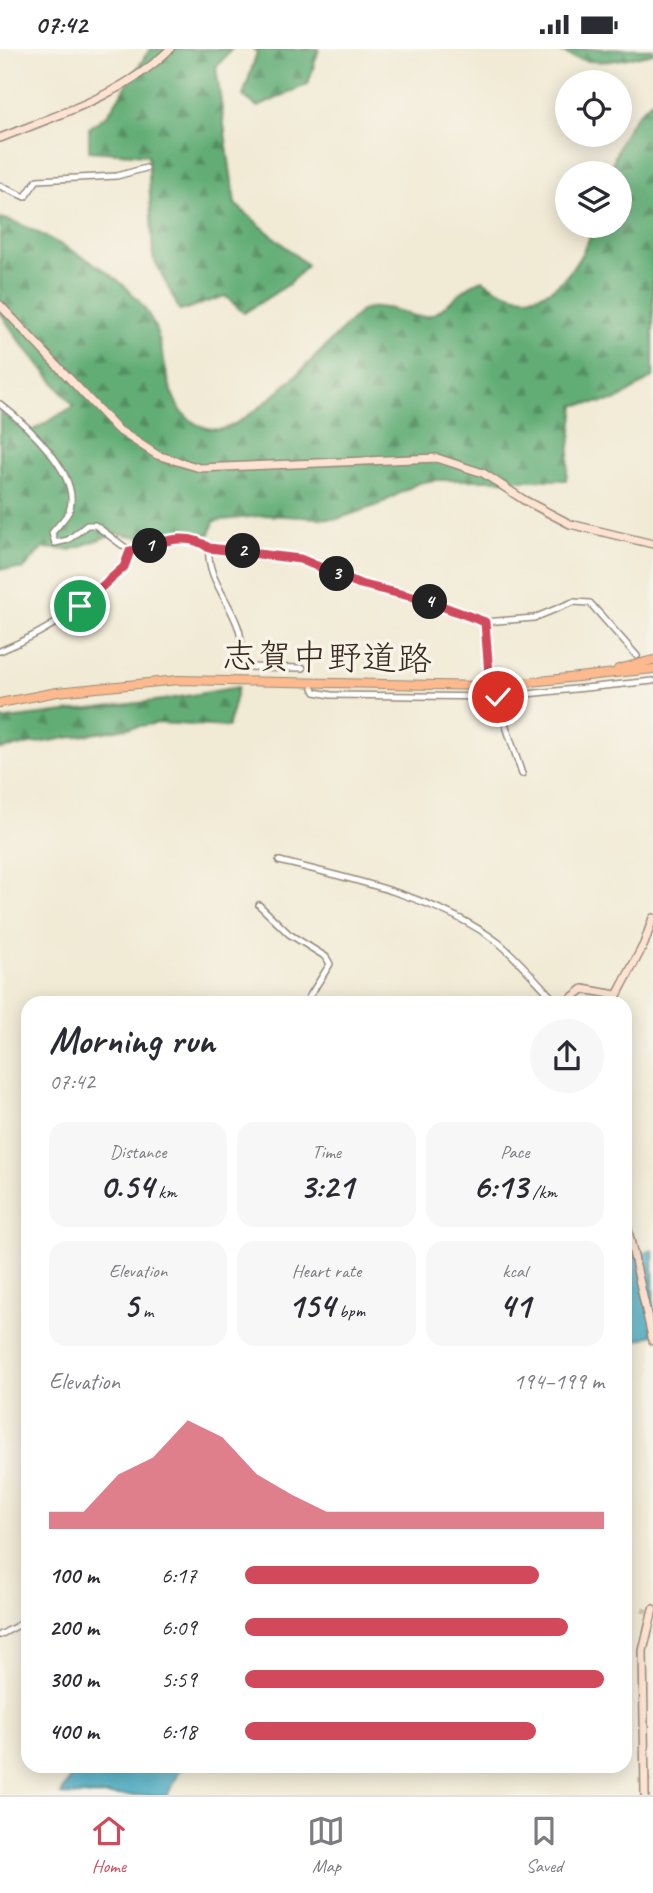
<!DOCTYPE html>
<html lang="en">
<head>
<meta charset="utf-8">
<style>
	body { margin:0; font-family:Caveat,"Klee One",sans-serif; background:#f7f7f7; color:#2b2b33; height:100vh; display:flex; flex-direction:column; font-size:26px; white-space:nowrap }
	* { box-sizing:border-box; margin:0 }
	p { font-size:23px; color:#7c7c81 }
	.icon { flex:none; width:38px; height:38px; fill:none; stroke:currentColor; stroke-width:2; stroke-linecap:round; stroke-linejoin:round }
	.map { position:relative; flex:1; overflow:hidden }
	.sheet { position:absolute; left:21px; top:947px; width:611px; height:777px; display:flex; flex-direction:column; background:#fff; border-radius:21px; box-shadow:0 4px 18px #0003 }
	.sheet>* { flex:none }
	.controls { position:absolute; left:555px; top:21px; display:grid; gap:14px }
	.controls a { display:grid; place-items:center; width:77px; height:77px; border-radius:50%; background:#fff; box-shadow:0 4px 18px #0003; font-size:35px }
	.pin { position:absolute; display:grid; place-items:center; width:60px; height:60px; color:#fff; margin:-30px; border:4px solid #fff; border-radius:50%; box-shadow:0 2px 7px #0007 }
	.km { position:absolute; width:35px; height:35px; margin:-18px; border-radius:50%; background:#222; color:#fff; font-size:19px; line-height:35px; text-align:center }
	.round { display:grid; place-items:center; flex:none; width:74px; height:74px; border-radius:37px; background:#f7f7f7 }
	.summary { display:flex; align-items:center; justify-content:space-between; height:119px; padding:0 28px }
	h1 { font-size:38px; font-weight:700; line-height:52px }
	.figures { display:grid; grid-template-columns:repeat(3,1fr); gap:10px; height:119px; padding:7px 28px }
	.figures div { display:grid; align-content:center; border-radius:18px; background:#f7f7f7; text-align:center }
	.figures b { font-size:35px; font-weight:700 }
	.figures small { font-size:19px; font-weight:400 }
	.figures p { font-size:19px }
	.chart { height:196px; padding:14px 28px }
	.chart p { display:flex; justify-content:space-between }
	.chart svg { width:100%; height:126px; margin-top:7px; fill:#d1495b; opacity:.7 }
	ul { padding:0 28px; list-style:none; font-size:23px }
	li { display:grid; grid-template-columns:112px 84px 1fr; align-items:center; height:52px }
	li i { height:18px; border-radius:9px; background:#d1495b }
	.status { display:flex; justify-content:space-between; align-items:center; height:49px; padding:0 35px; background:#fff; direction:ltr }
	.status svg { height:19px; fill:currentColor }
	.tabs { display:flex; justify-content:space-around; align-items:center; height:98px; border-top:2px solid #e1e1e2; background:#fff; font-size:19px; color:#7c7c81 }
	.tabs a { display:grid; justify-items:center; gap:4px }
	.tabs .on { color:#d1495b }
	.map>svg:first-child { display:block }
</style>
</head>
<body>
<div class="status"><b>07:42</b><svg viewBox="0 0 49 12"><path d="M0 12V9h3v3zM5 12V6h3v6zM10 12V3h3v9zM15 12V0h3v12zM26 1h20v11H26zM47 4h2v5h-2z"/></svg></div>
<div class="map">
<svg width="653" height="1746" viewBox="0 0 653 1746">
	<defs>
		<pattern id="forest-firs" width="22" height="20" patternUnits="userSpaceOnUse" patternTransform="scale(1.75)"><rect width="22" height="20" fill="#62ad76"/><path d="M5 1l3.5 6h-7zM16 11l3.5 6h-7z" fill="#528d60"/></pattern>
	</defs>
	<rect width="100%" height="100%" fill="#f7f3e8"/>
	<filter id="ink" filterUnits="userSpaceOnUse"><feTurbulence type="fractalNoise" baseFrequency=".0143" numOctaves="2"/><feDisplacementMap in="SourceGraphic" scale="14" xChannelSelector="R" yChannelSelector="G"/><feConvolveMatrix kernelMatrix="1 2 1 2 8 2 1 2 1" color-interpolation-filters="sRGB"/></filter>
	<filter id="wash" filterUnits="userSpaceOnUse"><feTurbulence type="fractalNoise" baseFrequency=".00686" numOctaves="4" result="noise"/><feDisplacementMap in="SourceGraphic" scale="28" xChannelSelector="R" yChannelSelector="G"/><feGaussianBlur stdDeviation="1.57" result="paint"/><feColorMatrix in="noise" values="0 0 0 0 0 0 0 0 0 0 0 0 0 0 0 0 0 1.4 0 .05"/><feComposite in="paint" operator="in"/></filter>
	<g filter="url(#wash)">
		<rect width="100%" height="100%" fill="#f1ead5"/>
		<g fill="url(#forest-firs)" stroke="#4e6c4a" stroke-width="2">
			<polygon points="150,0 232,0 216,18 235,155 307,216 289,235 244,264 225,247 180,262 153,208 148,106 89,102 89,79 108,65"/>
			<polygon points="254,0 319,0 308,35 258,58 243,47 257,3"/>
			<path d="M557,0H653V4C619,11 587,21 557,0Z"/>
			<path d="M653,51V328L615,352L575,356L566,431H436L418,434L378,456L337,470L267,466L214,472L210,485L145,489L116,484L70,501L42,499L24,520H0V362L27,385L74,357L20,293L0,263V169C19,173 32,181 48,189C87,209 129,230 151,270C169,301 161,362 201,377C209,380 218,382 226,379C266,363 329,293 362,261C394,252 407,271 428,267C444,264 461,237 483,231C541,273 573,230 595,177H620V124H610C618,94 628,70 653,51Z"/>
			<polygon points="238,638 228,678 158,674 0,700 0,671 163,651"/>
		</g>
		<g fill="#44aac4" stroke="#406a71" stroke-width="2">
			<polygon points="653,1201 653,1286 625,1295 625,1212"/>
			<polygon points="76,1717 183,1717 167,1746 61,1746"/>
		</g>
	</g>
	<g filter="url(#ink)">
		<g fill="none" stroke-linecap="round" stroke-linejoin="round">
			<g stroke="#cdc4b0" stroke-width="5" stroke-dasharray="5 2.5" stroke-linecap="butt">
				<polyline points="642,1561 653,1564"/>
				<polyline points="638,1732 653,1730"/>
			</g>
			<defs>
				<g id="street">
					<polyline points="0,137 25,148 37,131 117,127 146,119"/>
					<path d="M0,355C24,374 83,426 69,462C66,469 57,477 52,484L55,494L68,491L87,476H95L130,502C157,497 184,480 209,499L300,510L360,535L425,551L485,573L534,569L573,553L590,554L637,607"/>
					<path d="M209,499C206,529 231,553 239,581C243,594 240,607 249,618L303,619"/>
					<polyline points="485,573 489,626 522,725"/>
					<path d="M0,602C42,585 113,545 130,502"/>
					<polyline points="313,639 315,643 331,646 498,648 653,632"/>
					<path d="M279,812C349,829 441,849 499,894C519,911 537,932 555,952L562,954"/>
					<polyline points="259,856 289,885 326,908 330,915 306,953"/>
					<polyline points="0,1586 28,1571"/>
				</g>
				<g id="secondary">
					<path d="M0,89C60,65 123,46 170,0"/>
					<polyline points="0,256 117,380 157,406 200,419 437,409 483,424 524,451 570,475 653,495"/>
					<polyline points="565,954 583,940 616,946"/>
					<polyline points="613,954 644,895 653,869"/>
					<polyline points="625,1168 653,1292"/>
					<polyline points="645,1746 643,1602 653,1560"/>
				</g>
				<g id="primary">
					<polyline points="618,620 653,611"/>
					<polyline points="502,636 653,620"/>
					<polyline points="0,654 57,643 178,631 486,637"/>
				</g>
			</defs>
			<use href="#street" stroke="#968a7a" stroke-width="8"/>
			<use href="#secondary" stroke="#968a7a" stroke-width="10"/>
			<use href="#primary" stroke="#968a7a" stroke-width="10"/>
			<use href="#street" stroke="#fff" stroke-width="5"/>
			<use href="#secondary" stroke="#fee3d2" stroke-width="7"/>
			<use href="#primary" stroke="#fcba8e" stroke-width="8"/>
			<defs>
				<polyline id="primary-bridge" points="486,637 502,636"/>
			</defs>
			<use href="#primary-bridge" stroke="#968a7a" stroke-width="10" stroke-linecap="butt"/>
			<use href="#primary-bridge" stroke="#fcba8e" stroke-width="8"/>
		</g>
	</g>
	<g fill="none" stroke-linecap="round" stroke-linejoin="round" filter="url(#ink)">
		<defs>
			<path id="route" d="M80,557L124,518L130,502C157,496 185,480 209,499L300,510L360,535L425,551L485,573L489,626L498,648"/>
		</defs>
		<use href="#route" stroke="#fff" stroke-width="14"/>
		<use href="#route" stroke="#d1495b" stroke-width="9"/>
	</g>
	<g text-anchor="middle" stroke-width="7" stroke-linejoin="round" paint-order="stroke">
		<g font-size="35" fill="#3b2a1e" stroke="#f7f3e8">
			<text transform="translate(327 608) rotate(1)" y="12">志賀中野道路</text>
		</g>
	</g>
</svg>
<div class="controls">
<a><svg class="icon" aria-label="locate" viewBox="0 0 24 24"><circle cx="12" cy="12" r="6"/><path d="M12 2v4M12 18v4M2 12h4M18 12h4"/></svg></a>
<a><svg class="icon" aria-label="layers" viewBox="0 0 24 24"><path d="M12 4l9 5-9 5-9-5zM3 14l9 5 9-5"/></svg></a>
</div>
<div class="pin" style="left:80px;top:557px;background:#1e9e55"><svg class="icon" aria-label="arrive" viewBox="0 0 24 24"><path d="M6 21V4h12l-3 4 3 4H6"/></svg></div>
<div class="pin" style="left:498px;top:648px;background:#d93025"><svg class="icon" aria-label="check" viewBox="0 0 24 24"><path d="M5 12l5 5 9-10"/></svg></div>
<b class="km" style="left:150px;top:497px">1</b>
<b class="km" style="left:243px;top:502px">2</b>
<b class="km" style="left:337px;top:525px">3</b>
<b class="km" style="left:430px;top:553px">4</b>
<section class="sheet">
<div class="summary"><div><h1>Morning run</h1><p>07:42</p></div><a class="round"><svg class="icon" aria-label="share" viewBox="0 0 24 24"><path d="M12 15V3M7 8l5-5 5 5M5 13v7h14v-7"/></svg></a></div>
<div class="figures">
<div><p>Distance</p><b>0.54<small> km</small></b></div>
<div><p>Time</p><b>3:21</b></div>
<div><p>Pace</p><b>6:13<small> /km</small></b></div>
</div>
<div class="figures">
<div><p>Elevation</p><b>5<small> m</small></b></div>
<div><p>Heart rate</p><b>154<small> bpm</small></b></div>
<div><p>kcal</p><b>41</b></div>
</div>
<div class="chart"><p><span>Elevation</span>194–199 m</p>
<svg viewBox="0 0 160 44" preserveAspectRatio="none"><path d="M0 44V38L10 38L20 25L30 19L40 6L50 12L60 25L70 32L80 38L90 38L100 38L110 38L120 38L130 38L140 38L150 38L160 38V44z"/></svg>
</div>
<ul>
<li><b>100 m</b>6:17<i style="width:82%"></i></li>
<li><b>200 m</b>6:09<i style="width:90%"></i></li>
<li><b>300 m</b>5:59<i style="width:100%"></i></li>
<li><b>400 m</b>6:18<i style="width:81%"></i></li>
</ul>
</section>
</div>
<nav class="tabs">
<a class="on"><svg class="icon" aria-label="home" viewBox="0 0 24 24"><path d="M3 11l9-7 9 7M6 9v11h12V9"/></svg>Home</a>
<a><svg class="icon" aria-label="map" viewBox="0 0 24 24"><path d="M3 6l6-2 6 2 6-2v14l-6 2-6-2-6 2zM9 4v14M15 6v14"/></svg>Map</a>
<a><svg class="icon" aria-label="saved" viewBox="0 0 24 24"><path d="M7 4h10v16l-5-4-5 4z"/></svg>Saved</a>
</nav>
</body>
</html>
